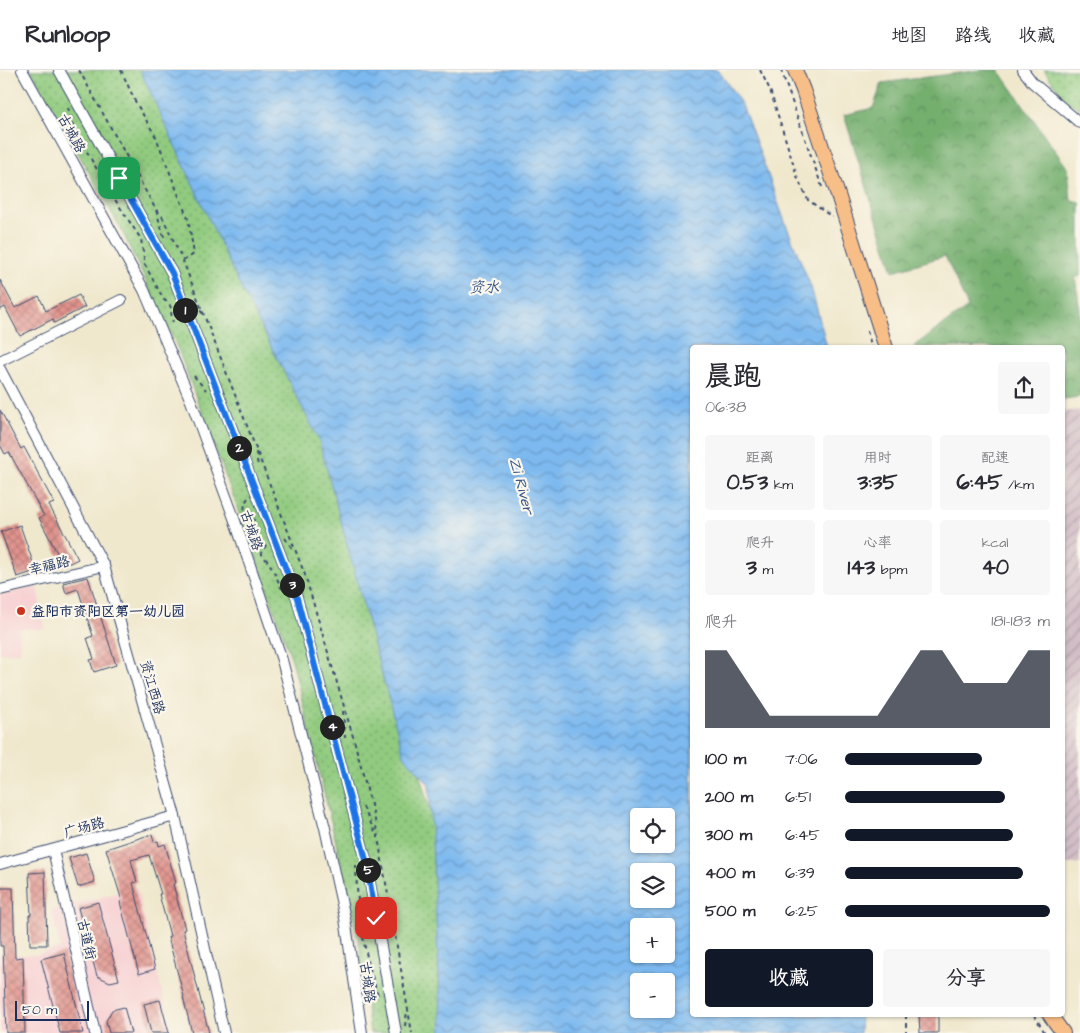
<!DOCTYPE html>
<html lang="zh">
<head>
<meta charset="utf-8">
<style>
	body { margin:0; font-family:"Architects Daughter","LXGW WenKai TC",sans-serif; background:#f7f7f7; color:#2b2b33; height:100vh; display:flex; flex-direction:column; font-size:19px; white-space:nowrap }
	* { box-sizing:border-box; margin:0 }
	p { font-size:16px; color:#7c7c81 }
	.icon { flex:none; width:28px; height:28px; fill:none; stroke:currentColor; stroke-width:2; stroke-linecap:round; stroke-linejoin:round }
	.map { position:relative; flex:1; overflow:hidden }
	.drawer { position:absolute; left:690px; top:275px; width:375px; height:672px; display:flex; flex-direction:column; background:#fff; border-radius:5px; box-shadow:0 1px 4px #0004 }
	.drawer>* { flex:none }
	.fabs { position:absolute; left:630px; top:738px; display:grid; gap:10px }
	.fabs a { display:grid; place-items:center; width:45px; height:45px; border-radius:5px; background:#fff; box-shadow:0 1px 4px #0004; font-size:25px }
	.scale { position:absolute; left:15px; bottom:12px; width:74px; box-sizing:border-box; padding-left:5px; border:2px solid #1b2f5e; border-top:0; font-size:14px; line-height:18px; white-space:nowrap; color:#1b2f5e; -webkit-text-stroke:4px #fbf7ec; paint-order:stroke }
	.pin { position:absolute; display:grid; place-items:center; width:42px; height:42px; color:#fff; margin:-21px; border-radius:10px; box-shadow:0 2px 8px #0006 }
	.km { position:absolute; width:25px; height:25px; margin:-12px; border-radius:50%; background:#222; color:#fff; font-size:14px; line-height:25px; text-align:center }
	.round { display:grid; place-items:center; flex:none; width:52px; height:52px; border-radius:5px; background:#f7f7f7 }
	.overview { display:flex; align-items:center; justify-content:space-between; height:85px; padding:0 15px }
	h1 { font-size:28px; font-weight:700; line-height:38px }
	.metrics { display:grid; grid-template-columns:repeat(3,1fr); gap:8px; height:85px; padding:5px 15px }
	.metrics div { display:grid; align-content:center; border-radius:5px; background:#f7f7f7; text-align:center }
	.metrics b { font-size:21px; font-weight:700 }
	.metrics small { font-size:14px; font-weight:400 }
	.metrics p { font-size:14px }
	.chart { height:140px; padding:10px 15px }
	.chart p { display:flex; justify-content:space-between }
	.chart svg { width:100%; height:90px; margin-top:5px; fill:#111827; opacity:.7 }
	.cta { display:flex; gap:10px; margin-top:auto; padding:10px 15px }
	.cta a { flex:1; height:58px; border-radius:5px; background:#111827; color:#fff; font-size:20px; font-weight:700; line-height:58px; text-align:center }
	.cta a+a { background:#f7f7f7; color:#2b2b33 }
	ul { padding:0 15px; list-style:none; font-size:16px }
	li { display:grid; grid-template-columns:80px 60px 1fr; align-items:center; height:38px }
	li i { height:12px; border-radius:6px; background:#111827 }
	header { display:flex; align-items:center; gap:30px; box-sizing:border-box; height:70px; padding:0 25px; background:#fff; border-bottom:1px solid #e1e1e2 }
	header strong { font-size:24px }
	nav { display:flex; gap:28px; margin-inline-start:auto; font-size:18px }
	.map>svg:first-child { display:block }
</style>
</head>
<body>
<header>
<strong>Runloop</strong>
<nav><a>地图</a><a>路线</a><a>收藏</a></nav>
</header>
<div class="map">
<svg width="1080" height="963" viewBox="0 0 1080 963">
	<defs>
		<pattern id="industrial-furrows" width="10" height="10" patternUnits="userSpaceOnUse" patternTransform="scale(1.25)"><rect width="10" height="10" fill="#d2bdc6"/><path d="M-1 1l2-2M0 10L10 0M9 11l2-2" fill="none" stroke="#aa9aa4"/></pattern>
		<pattern id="forest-crowns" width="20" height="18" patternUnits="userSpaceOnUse" patternTransform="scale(1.25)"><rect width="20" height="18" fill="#74af6e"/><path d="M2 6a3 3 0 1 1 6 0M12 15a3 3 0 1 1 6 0" fill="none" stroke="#5e8f5e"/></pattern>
		<pattern id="park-dots" width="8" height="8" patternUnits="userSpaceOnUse" patternTransform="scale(1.25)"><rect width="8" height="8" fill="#91cb7f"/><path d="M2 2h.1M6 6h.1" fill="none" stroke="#76a56b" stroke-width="1.8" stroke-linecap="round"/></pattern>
		<pattern id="water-waves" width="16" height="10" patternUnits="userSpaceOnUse" patternTransform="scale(1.25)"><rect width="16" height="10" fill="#7db9ef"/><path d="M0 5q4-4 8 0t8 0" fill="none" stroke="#6697c5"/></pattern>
		<pattern id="building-cross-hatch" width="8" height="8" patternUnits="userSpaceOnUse" patternTransform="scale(1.25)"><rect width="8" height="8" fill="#e1938c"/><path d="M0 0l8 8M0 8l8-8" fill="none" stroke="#b67876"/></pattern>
	</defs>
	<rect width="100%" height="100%" fill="#fbf7ec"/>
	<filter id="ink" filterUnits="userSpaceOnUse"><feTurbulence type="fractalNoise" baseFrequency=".02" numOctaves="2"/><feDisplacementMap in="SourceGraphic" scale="10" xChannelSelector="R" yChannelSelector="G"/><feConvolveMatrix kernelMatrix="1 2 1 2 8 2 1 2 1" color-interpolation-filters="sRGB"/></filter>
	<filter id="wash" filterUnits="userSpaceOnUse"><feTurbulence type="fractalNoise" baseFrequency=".0096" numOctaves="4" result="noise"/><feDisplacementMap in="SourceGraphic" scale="20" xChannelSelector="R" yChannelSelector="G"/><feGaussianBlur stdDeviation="1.12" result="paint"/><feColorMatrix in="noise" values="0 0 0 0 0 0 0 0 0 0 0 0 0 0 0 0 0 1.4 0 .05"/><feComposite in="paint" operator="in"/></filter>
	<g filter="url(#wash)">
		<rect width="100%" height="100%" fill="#f0e8cd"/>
		<g fill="#f7cfd2">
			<polygon points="37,517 45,559 19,559 21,582 0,583 0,524"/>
			<polygon points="137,818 172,963 0,963 0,885 35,885 61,878 51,840"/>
		</g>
		<polygon fill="url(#industrial-furrows)" points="1080,340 1080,794 1063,794 1062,342"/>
		<polygon fill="url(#forest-crowns)" stroke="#486f66" points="981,0 999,0 1068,99 1071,130 1080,132 1080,206 1075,208 1080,240 1080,327 1063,329 1062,278 915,277 914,276 968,237 945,186 893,201 844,45 873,38 882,13"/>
		<g fill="url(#park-dots)" stroke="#567d6e">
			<polygon points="31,0 149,0 315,347 447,799 450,963 370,963 358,864 293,593 254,482 178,279 121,159"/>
			<polygon points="1044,0 1080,0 1080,39 1065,30"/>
		</g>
		<path fill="url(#water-waves)" stroke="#4c74a6" fill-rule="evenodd" d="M140,0H717L721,4L742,35L759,80L785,152L811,217L827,277L692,278V945H861L860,963H442L429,714L404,686L319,370L241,218ZM639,746H666V774H639ZM639,801H666V829H639ZM639,856H666V884H639ZM639,911H666V939H639Z"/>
		<g id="blocks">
			<g fill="url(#building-cross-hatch)">
				<polygon points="0,210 15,238 39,226 46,241 79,225 85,237 54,253 53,249 20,266 5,237 0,240"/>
				<polygon points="0,340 21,379 24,377 54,433 49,435 78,489 64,496 39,448 44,446 9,382 5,384 0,375"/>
				<polygon points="20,455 36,501 17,507 1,462"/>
				<polygon points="88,507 116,595 94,602 90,590 94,589 87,568 93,566 78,519 66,523 63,513"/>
				<polygon points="152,764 154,772 158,771 159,776 165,774 176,813 173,814 185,859 183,860 209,963 192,963 183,927 184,927 168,867 170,866 159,824 161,824 149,785 131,790 137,812 133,813 155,899 139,904 120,832 122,831 106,779"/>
				<polygon points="86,783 95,812 78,817 69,788"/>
				<polygon points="45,802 47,875 30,875 29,845 31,845 29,803"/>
				<polygon points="0,818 13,818 15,888 23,887 25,963 6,963 3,876 0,876"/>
				<polygon points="98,832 119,910 110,912 97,906 78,838"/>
				<polygon points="64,883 83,963 60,963 41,889"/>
				<polygon points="160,930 169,963 151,963 144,934"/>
				<polygon points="124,937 131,963 109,963 106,951 112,940"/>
				<polygon points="919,945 938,945 938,963 920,963"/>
			</g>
		</g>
	</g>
	<g filter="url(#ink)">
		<use href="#blocks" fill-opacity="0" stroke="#3b4b6f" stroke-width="1"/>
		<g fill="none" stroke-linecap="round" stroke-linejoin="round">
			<defs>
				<g id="minor">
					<polyline points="22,0 144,220 191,331 234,448 282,590 325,758 345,848 362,963"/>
					<polyline points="59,0 172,203 297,528 366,790 396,963"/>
					<polyline points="1023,0 1033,13 1080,53"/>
					<polyline points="0,291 121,230"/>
					<polyline points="0,299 104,496 175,746 224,963"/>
					<polyline points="0,520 104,496"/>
					<polyline points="53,780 95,963"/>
					<polyline points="0,794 175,746"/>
				</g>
				<g id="major">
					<polyline points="795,0 803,20 839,128 886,278"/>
					<polyline points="1050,945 1063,963"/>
				</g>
			</defs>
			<use href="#minor" stroke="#3b4b6f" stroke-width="12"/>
			<use href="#major" stroke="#3b4b6f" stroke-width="16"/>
			<g stroke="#3b4b6f" stroke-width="2" stroke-dasharray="4 4" stroke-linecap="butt">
				<polyline points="79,0 155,138 162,146 183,191 305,505 354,670 375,750 412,963"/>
				<polyline points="121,0 135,31 156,67 188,149 194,184 183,191"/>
				<polyline points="760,0 770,20 798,109 808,130 832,147"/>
				<polyline points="781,0 823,120"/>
				<path d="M68,38L73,57L108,119L141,169L145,195L164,230C175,236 169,242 173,252"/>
				<polyline points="156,140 164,167"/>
				<polyline points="195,234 203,244"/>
				<polyline points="867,261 872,278"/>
				<polyline points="194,306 206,320"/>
				<polyline points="256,382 258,397"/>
				<path d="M248,428C241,438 245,447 256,451"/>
				<polyline points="285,468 294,481"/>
				<polyline points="266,475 261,483 271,496 282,519"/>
				<polyline points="343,641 345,668"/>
				<polyline points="363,737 375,762"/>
				<path d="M356,795C357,840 364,886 379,928"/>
				<polyline points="906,945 906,963"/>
				<polyline points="1034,945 1045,963"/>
				<polyline points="405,956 407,941"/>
			</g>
			<use href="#minor" stroke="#fff" stroke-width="10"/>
			<use href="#major" stroke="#f7be88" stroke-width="14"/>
		</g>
	</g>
	<g fill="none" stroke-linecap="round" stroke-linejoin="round" filter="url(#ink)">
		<defs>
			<polyline id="route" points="119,108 172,203 297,528 366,790 376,848"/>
		</defs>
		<use href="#route" stroke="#fff" stroke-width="10"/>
		<use href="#route" stroke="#1a73e8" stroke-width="6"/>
	</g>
	<circle fill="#c8321e" stroke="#fbf7ec" stroke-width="2" cx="21" cy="541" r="5"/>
	<g text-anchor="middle" stroke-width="4.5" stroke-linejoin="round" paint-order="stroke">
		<g font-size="14" fill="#1b2f5e" stroke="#fbf7ec">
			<text transform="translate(72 63) rotate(61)" y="5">古城路</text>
			<text transform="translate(252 460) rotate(71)" y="5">古城路</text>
			<text transform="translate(49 495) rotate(-13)" y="5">幸福路</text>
			<text transform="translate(153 617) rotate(74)" y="5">资江西路</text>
			<text transform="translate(84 757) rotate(-16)" y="5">广场路</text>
			<text transform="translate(87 869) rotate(77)" y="5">古道街</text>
			<text transform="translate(368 912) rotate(82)" y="5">古城路</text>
		</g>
		<g font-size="14" font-weight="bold" fill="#1b2f5e" stroke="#fbf7ec" text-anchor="start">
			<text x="31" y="546">益阳市资阳区第一幼儿园</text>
		</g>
		<g font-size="15" font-style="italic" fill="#38588a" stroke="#fbf7ec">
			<text x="484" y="222">资水</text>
			<text transform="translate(522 416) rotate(75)" y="5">Zi River</text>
		</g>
	</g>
</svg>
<div class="fabs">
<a><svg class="icon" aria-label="locate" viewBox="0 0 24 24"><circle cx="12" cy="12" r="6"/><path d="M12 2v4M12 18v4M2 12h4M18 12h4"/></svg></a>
<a><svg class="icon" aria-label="layers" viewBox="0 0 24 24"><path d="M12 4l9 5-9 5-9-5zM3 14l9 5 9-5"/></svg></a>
<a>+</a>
<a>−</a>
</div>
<div class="scale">50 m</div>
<div class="pin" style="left:119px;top:108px;background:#1e9e55"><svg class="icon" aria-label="arrive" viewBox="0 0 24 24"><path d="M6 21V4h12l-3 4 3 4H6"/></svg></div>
<div class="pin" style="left:376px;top:848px;background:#d93025"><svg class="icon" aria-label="check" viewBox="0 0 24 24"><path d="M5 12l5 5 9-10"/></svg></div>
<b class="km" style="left:185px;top:240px">1</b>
<b class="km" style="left:239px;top:378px">2</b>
<b class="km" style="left:292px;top:515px">3</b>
<b class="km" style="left:332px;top:657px">4</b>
<b class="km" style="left:368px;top:800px">5</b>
<section class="drawer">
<div class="overview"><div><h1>晨跑</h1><p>06:38</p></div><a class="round"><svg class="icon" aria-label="share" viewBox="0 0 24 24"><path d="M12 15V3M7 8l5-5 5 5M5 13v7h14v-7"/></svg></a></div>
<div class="metrics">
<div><p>距离</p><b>0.53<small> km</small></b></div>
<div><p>用时</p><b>3:35</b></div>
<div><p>配速</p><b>6:45<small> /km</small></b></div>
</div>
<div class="metrics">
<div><p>爬升</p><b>3<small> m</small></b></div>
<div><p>心率</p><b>143<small> bpm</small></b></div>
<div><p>kcal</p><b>40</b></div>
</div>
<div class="chart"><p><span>爬升</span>181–183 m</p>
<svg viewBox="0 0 160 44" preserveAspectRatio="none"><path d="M0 44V6L10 6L20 22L30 38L40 38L50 38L60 38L70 38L80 38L90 22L100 6L110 6L120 22L130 22L140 22L150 6L160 6V44z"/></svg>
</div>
<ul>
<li><b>100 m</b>7:06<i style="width:67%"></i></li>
<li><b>200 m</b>6:51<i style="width:78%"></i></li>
<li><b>300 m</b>6:45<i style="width:82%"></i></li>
<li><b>400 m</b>6:39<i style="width:87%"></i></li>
<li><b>500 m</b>6:25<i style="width:100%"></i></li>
</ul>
<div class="cta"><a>收藏</a><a>分享</a></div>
</section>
</div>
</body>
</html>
